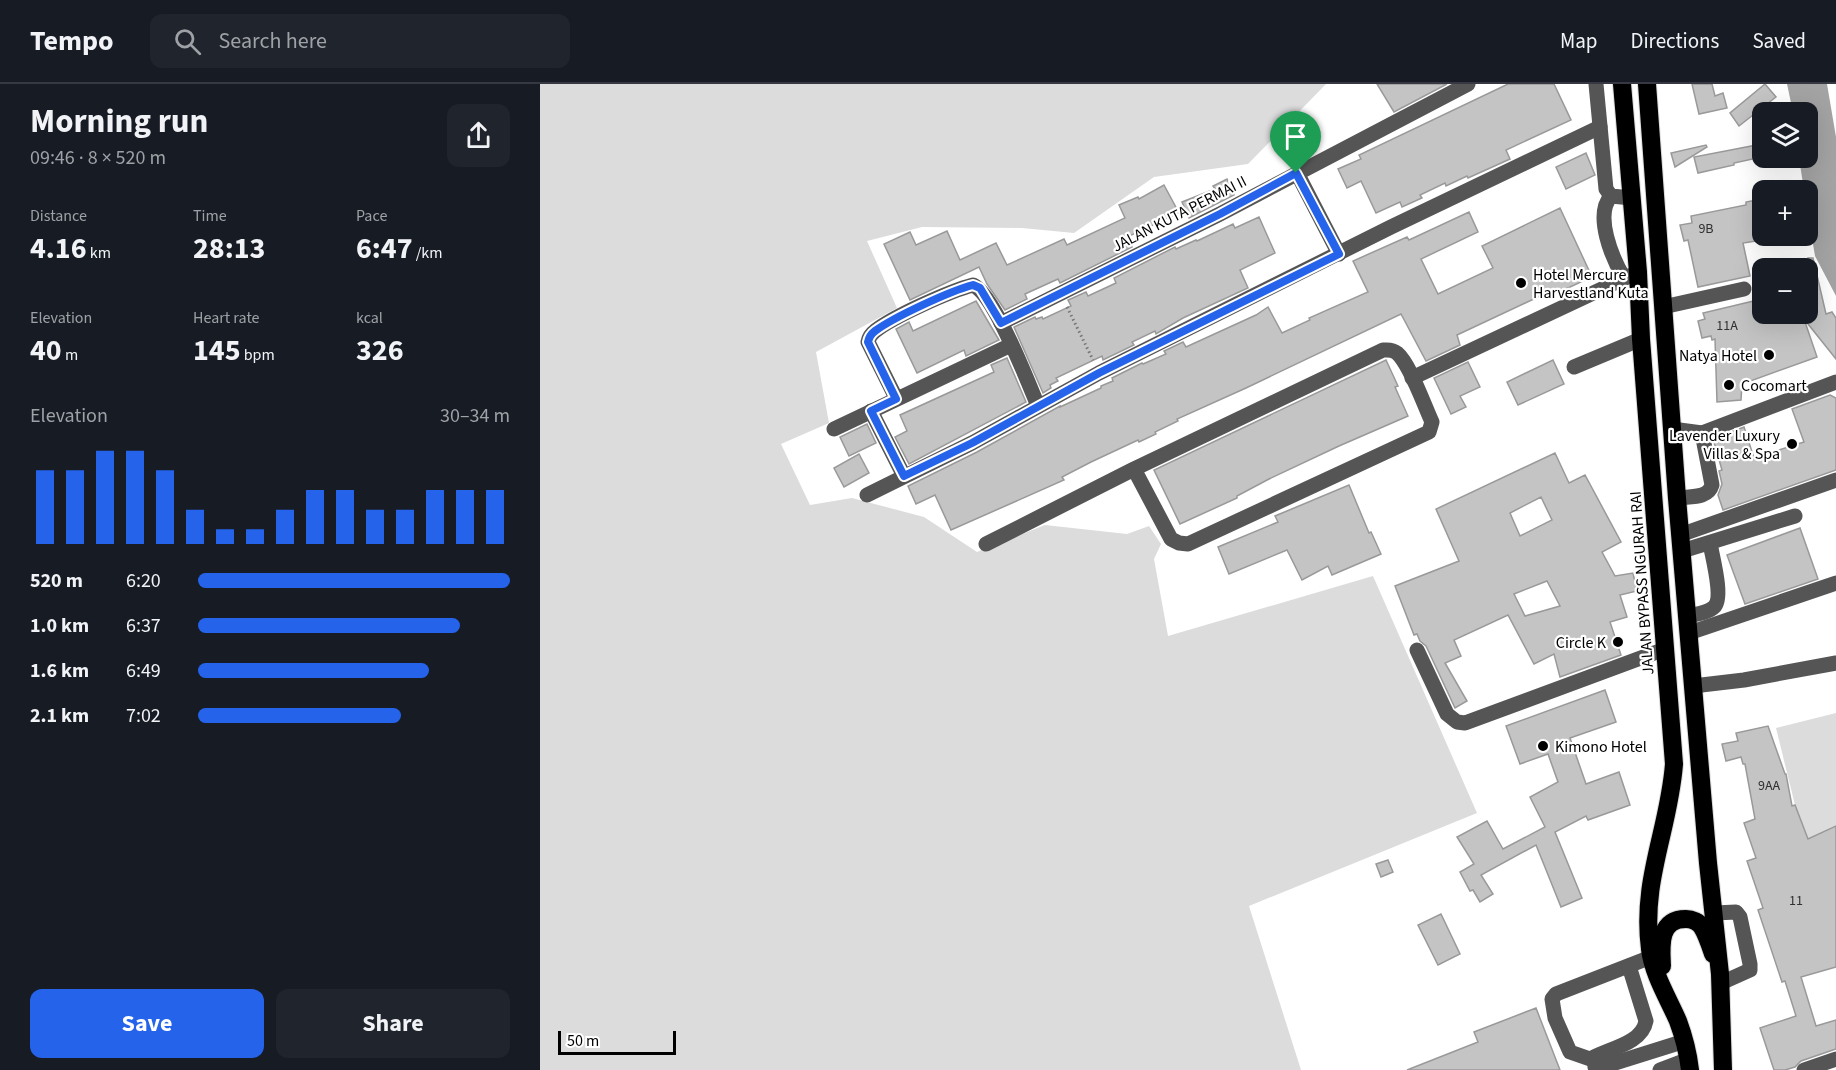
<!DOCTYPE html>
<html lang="en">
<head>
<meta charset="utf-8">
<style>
	body { margin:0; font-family:"Source Sans 3",sans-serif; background:#20242c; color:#f1f3f6; height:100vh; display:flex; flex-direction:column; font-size:22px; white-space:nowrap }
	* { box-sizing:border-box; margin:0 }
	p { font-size:20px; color:#9ea1a6 }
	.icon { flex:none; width:33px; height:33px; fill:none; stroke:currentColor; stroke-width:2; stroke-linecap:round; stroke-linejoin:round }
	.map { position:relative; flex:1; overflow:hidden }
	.drawer { display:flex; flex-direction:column; background:#171b24; width:540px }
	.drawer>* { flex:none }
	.buttons { position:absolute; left:1212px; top:18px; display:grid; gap:12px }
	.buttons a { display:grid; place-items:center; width:66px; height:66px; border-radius:12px; background:#171b24; box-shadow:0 6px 24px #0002; font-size:30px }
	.scale { position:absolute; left:18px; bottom:15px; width:118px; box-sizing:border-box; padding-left:6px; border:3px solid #000; border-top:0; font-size:16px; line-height:21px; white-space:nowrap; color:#000; -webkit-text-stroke:4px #fff; paint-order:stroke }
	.pin { position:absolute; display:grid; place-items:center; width:51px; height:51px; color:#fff; margin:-62px -26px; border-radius:50% 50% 50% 0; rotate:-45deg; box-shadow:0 0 6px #0007 }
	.pin .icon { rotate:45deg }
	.round { display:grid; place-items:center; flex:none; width:63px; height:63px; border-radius:12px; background:#20242c }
	.headline { display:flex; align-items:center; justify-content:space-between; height:102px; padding:0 30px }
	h1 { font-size:33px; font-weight:700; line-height:45px }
	.metrics { display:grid; grid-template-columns:repeat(3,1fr); gap:9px; height:102px; padding:6px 30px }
	.metrics div { display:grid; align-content:center }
	.metrics b { font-size:30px; font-weight:700 }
	.metrics small { font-size:16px; font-weight:400 }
	.metrics p { font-size:16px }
	.chart { height:168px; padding:12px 30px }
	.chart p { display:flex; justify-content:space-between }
	.chart svg { width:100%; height:108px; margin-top:6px; stroke:#2563eb; stroke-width:6 }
	.button { display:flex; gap:12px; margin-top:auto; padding:12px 30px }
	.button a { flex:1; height:69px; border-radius:12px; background:#2563eb; color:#fff; font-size:24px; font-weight:700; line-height:69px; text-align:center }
	.button a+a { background:#20242c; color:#f1f3f6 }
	ul { padding:0 30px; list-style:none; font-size:20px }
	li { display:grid; grid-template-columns:96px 72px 1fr; align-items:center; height:45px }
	li i { height:15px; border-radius:8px; background:#2563eb }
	header { display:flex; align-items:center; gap:36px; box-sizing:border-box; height:84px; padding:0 30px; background:#171b24; border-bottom:2px solid #363941 }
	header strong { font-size:28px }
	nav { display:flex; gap:33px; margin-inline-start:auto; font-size:21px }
	.search { width:420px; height:54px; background:#20242c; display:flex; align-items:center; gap:15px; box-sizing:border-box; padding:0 21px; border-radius:12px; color:#9ea1a6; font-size:22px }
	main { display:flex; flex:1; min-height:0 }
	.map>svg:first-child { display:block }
</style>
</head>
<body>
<header>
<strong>Tempo</strong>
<div class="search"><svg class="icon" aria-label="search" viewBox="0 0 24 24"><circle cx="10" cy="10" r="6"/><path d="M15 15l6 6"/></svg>Search here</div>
<nav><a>Map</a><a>Directions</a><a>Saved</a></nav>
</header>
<main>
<section class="drawer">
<div class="headline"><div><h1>Morning run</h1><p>09:46 · 8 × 520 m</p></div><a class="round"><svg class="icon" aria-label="share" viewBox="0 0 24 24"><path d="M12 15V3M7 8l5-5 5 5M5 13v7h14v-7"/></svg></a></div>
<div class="metrics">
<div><p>Distance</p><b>4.16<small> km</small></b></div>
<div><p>Time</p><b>28:13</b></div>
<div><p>Pace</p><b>6:47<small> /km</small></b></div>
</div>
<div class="metrics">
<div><p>Elevation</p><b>40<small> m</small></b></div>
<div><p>Heart rate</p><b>145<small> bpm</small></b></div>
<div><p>kcal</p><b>326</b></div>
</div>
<div class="chart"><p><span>Elevation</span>30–34 m</p>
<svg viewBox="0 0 160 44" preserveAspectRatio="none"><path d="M5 44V14M15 44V14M25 44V6M35 44V6M45 44V14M55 44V30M65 44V38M75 44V38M85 44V30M95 44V22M105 44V22M115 44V30M125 44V30M135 44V22M145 44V22M155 44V22"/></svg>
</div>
<ul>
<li><b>520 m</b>6:20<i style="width:100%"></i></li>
<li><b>1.0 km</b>6:37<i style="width:84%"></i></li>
<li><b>1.6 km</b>6:49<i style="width:74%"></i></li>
<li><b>2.1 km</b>7:02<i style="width:65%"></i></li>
</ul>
<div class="button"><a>Save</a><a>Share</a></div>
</section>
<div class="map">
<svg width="1296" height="986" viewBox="0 0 1296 986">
	<rect width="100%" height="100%" fill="#fff"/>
	<g fill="#dcdcdc">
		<polygon points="0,0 786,0 708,80 614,93 534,149 482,144 382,143 327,157 357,224 276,268 289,339 241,360 270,421 312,414 384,433 437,468 505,441 587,450 609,442 621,460 614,475 628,552 833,492 937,729 709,822 761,986 0,986"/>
		<polygon points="1296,629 1296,742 1268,755 1255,721 1236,644"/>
	</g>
	<polygon fill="#a3a3a3" points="1247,0 1287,0 1296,53 1296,212 1275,172 1268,130 1268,106 1264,106 1259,74 1268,74 1268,28 1253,28"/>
	<g fill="#c4c4c4" stroke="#999" stroke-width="1.5" fill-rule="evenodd">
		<polygon points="837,0 907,0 854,28"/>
		<polygon points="968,0 1014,0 1031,36 966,66 970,75 928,94 927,92 906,102 905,99 880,111 882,114 862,123 860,118 836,129 821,97 807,104 798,85 821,75 819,71"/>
		<polygon points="1152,0 1172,0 1175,12 1183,9 1187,24 1159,30"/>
		<polygon points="1225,0 1236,13 1199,42 1190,29"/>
		<polygon points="1222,60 1222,73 1194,79 1194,81 1158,89 1154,73"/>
		<polygon points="1166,61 1167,63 1135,83 1131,69"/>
		<polygon points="1046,69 1055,91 1026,105 1016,83"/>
		<polygon points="687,95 694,111 649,134 642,118 675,105 673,102"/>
		<polygon points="624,101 639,129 587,153 592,163 520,199 518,195 485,210 487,215 465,226 447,200 439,183 370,216 344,160 370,148 376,161 407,147 420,176 456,159 467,181 524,155 527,161 585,134 579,121 598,113 599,115"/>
		<polygon points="1222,115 1222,156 1203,159 1210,192 1158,203 1148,156 1144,157 1140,141 1152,139 1151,132 1206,121 1206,118"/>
		<polygon points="1020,124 1052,193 1017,209 1015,205 917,251 920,261 886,277 861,230 706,304 637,335 638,337 615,348 616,350 599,358 598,356 551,378 522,393 524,396 411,446 395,411 376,420 368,402 437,368 520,322 520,323 561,304 561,302 573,297 572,294 602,279 603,280 626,270 624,267 643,258 646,263 716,231 728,223 742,249 770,236 769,234 828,208 813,177 867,153 869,156 929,128 938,148 881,175 898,210 953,184 942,162"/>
		<polygon points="719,133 735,169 700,186 708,204 643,234 616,250 615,247 592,258 594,261 563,276 562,272 516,294 518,297 510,301 511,304 503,309 474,243 495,233 496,235 502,233 503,235 531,222 528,216 546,208 548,212 576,199 574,194 635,163 636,165 656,156 657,157 693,140 695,144"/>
		<polygon points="1268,174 1273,174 1286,230 1292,228 1296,234 1296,275 1264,235 1277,273 1202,300 1201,316 1177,318 1175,255 1172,256 1171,252 1162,254 1158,237 1165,235 1163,229 1222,215 1222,230 1268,230"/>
		<polygon points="436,217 459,256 426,272 424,266 377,289 356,245 369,238 373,247"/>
		<polygon points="467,274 486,318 369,380 355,353 367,347 360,331 454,288 451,281"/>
		<polygon points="846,276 858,302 855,303 868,332 799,362 729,395 697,412 697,414 640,440 614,386"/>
		<polygon points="1013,276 1024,300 978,321 967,298"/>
		<polygon points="928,278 940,303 920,312 926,323 911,330 894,294"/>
		<polygon points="1290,311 1296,314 1296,386 1183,426 1178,411 1182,400 1179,387 1182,386 1173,355 1204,343 1214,374 1264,358 1252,325"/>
		<polygon points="327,340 336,359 309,372 300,353"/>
		<path d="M1015,369L1029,399L1045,391L1081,458L1062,468L1075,492L1093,489L1097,507L1080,511L1087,533L1070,538L1081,571L1020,593L1014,570L994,580L968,531L914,556L921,572L905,579L927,617L915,624L886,562L880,557L877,550L874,551L855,502L919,477L896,425ZM1001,413L1012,436L980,452L970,429ZM1007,497L1020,522L985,532L974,510Z"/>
		<polygon points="319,370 329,389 304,403 294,384"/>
		<polygon points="809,401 829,449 831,448 841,470 792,491 788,482 762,496 747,466 689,490 678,463 738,438 735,432"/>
		<polygon points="1260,444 1278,495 1205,520 1187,471"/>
		<polygon points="1065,606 1076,638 1030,654 1046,700 1079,688 1090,721 1048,736 1046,732 1015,748 1042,814 1021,823 996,761 941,791 953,810 940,818 933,806 930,807 920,788 934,780 917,753 947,737 963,765 1005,743 990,713 1018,698 1008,670 980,680 966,642"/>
		<polygon points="1228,642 1245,690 1246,690 1252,722 1255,721 1268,755 1296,742 1296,883 1261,893 1276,942 1296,936 1296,965 1261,977 1255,983 1245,986 1234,986 1220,944 1256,932 1245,897 1242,898 1218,826 1223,824 1207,777 1216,774 1204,739 1215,735 1205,680 1203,680 1201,673 1186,677 1182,660 1198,657 1196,649"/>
		<polygon points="848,776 853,788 841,793 836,780"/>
		<polygon points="901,830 920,870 898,881 878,841"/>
		<polygon points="996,924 1020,986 867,986 938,958 934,948"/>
	</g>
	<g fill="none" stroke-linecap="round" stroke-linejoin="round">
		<defs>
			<g id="highway">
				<path d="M1082,0L1098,188L1101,255L1134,680C1129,746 1101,796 1110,865C1113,890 1128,914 1138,937C1144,953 1148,969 1150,986"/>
				<polyline points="1107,0 1137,414 1168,779 1180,890 1183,986"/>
				<path d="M1122,882C1121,863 1118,835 1146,835C1152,835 1159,838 1162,843C1167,851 1170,861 1173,870"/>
			</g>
		</defs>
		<use href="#highway" stroke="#dbdbdb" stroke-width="20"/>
		<polyline stroke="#777" stroke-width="3" stroke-dasharray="1.5 3" stroke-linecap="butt" points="527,223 553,276"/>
		<g stroke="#555" stroke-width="15">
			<polyline points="1056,0 1066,105 1071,112 1092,114"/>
			<polyline points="757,89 799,170"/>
			<path d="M1071,112C1054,131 1072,174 1084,194"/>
			<polyline points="1123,223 1204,205"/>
			<polyline points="461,239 680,130 928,0"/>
			<polyline points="1034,283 1101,255"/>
			<polyline points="872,294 1098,188"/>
			<path d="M356,314L328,258C329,253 331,250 335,247C354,232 410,207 433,201C454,210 488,298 498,322"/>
			<polyline points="331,327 364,392"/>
			<polyline points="294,345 471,261"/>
			<path d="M1132,345L1162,349L1172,401C1168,415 1150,412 1137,414"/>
			<polyline points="1162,349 1296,298"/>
			<polyline points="327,411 432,359 559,289 851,143 1060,43"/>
			<polyline points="1140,451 1296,396"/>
			<path d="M446,460L594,385L843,266C848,266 852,265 857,269C870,280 884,321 892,338L889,348L648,460L639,459L631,455L594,385"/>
			<polyline points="1142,467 1255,432"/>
			<path d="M1147,532C1156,530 1168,529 1174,523C1184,514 1172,472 1170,459"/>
			<polyline points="1149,549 1296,499"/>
			<polyline points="877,566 907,630 917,638 925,639 1125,565"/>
			<polyline points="1153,602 1204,596 1296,579"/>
			<polyline points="1175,829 1196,828 1200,833 1210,880 1210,886 1181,899"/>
			<polyline points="1053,976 1030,968 1015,934 1012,915 1016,910 1111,873"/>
			<path d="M1055,983L1054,973C1072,964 1102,959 1106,937L1089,882"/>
			<polyline points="1056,985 1145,957"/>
			<polyline points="1120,986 1149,975"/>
			<polyline points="1264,986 1296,975"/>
		</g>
		<use href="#highway" stroke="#000" stroke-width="18"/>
	</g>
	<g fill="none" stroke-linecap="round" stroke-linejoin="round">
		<defs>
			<path id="route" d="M756,89L799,170L559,289L432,359L364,392L331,327L356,315L328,258C329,253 331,250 335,247C354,233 410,207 433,201L440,204L461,239L680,130Z"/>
		</defs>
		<use href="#route" stroke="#fff" stroke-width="12"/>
		<use href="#route" stroke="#2563eb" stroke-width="8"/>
	</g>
	<g fill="#000" stroke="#fff" stroke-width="2">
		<circle cx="981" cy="199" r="6"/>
		<circle cx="1229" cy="271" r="6"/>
		<circle cx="1189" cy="301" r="6"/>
		<circle cx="1252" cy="360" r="6"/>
		<circle cx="1078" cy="558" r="6"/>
		<circle cx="1003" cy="662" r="6"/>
	</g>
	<g text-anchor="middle" stroke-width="4.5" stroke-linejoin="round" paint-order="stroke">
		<g font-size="14" fill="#313131">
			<text x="1166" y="149">9B</text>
			<text x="1187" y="246">11A</text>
			<text x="1229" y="706">9AA</text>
			<text x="1256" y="821">11</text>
		</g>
		<g font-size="16" fill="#000" stroke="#fff">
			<text transform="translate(639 129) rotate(-27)" y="6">JALAN KUTA PERMAI II</text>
			<text transform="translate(1101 499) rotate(-94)" y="6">JALAN BYPASS NGURAH RAI</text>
		</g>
		<g font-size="16" fill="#000" stroke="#fff" text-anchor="start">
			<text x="993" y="196">Hotel Mercure<tspan x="993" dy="18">Harvestland Kuta</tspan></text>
			<text x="1217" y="277" text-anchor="end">Natya Hotel</text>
			<text x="1201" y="307">Cocomart</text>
			<text x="1240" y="357" text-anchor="end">Lavender Luxury<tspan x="1240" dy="18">Villas &amp; Spa</tspan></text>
			<text x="1066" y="564" text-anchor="end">Circle K</text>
			<text x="1015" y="668">Kimono Hotel</text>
		</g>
	</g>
</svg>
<div class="buttons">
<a><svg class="icon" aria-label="layers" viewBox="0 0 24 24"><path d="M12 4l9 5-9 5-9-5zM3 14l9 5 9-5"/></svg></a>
<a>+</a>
<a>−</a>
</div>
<div class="scale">50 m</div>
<div class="pin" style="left:756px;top:89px;background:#1e9e55"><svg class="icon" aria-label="arrive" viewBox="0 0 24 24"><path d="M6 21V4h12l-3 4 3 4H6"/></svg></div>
</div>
</main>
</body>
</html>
